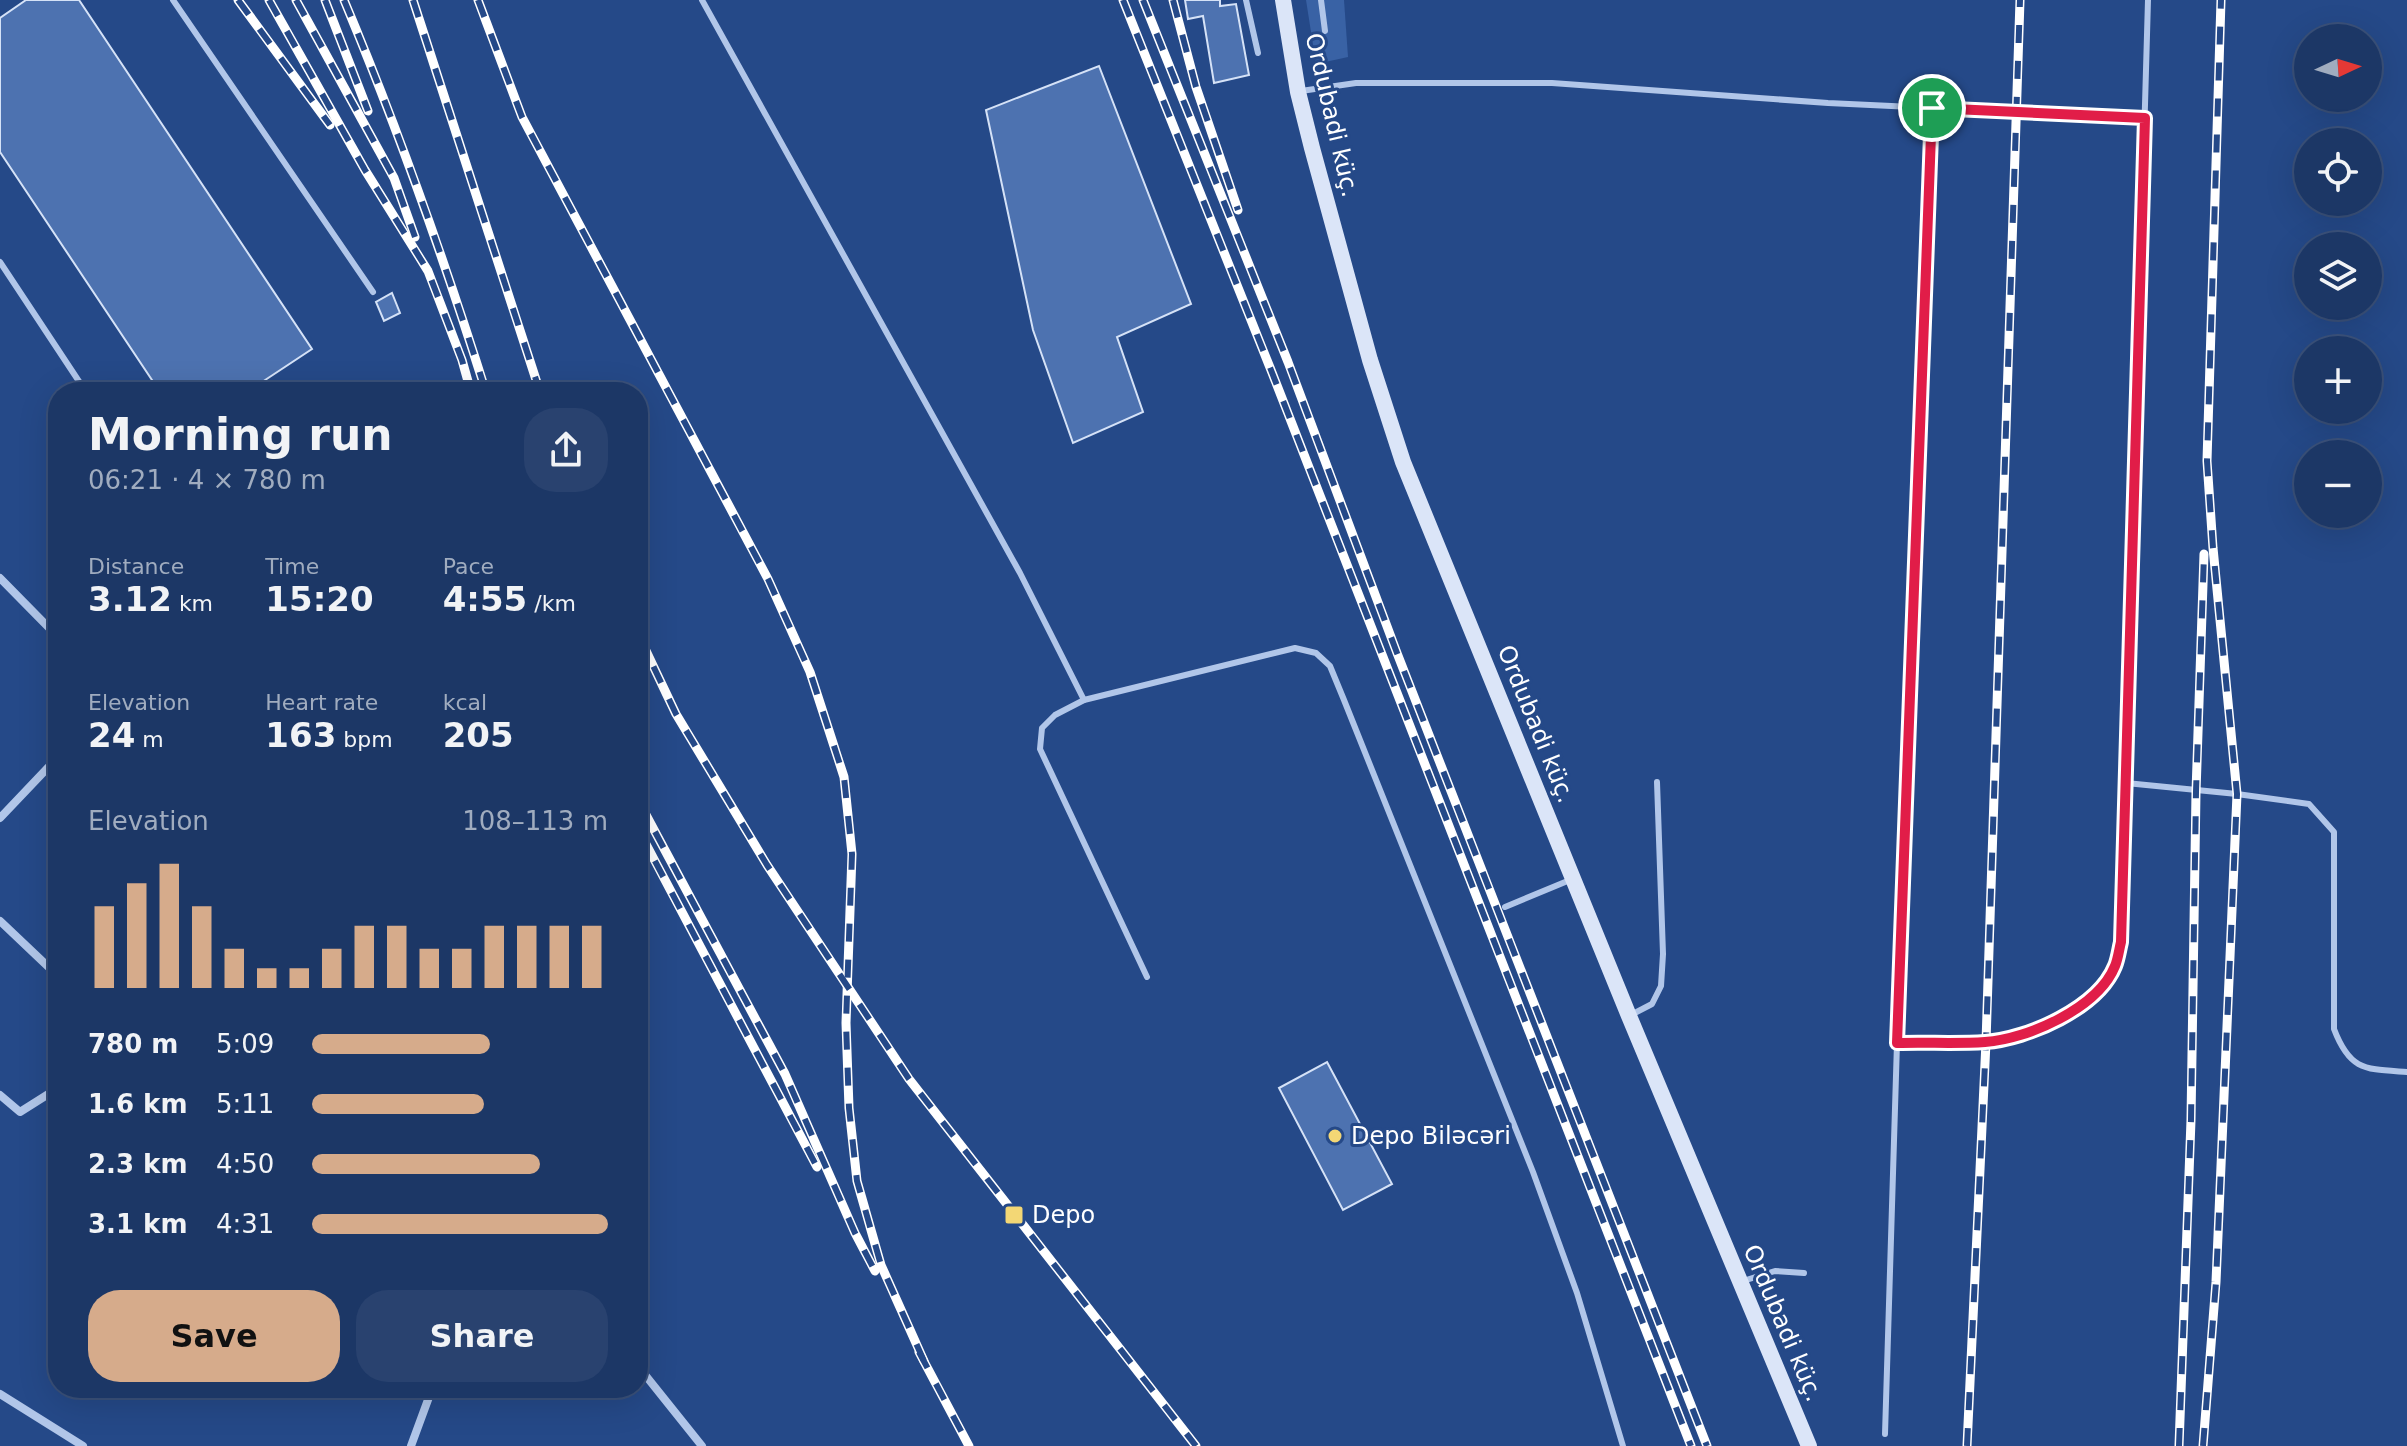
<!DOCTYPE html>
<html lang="en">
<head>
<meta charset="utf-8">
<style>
	body { margin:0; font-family:"DejaVu Sans",sans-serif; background:#29426f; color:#f1f3f6; height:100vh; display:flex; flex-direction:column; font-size:30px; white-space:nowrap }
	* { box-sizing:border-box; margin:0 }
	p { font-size:26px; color:#a0acbf }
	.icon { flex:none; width:44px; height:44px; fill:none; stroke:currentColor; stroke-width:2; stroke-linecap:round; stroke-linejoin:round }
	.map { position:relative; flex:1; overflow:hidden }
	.side { position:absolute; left:48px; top:382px; width:600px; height:1016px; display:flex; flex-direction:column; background:#1c3766; border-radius:32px; box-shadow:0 8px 32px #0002,0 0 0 2px #3a517a }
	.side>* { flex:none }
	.needle { width:52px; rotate:86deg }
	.controls { position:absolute; left:2294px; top:24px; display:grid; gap:16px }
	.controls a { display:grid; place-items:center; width:88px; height:88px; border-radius:50%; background:#1c3766; box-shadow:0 8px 32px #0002,0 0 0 2px #3a517a; font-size:40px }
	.pin { position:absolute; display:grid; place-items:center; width:68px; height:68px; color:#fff; margin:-34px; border:4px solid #fff; border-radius:50%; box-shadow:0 2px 8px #0007 }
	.round { display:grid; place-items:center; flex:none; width:84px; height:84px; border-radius:32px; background:#29426f }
	.headline { display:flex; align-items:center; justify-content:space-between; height:136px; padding:0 40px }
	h1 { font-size:44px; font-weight:600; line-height:60px }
	.metrics { display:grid; grid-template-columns:repeat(3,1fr); gap:12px; height:136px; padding:8px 40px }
	.metrics div { display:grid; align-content:center }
	.metrics b { font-size:34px; font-weight:600 }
	.metrics small { font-size:22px; font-weight:400 }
	.metrics p { font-size:22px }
	.chart { height:224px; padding:16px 40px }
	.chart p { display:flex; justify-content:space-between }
	.chart svg { width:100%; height:144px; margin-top:8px; stroke:#d6ab8b; stroke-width:6 }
	.button { display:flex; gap:16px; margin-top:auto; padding:16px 40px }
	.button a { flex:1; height:92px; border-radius:32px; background:#d6ab8b; color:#111; font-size:32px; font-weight:600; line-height:92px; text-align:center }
	.button a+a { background:#29426f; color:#f1f3f6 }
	ul { padding:0 40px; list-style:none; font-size:26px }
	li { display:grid; grid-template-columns:128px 96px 1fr; align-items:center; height:60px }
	li i { height:20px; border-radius:10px; background:#d6ab8b }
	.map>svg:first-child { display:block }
</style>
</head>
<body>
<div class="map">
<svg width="2407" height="1446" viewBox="0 0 2407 1446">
	<rect width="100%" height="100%" fill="#254988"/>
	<polygon fill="#3962a5" points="1306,0 1344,0 1348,57 1316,64"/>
	<g fill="#4d72b0" stroke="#d5e2f7" stroke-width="2">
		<polygon points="26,0 79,0 312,349 247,392 160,392 0,152 0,18"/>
		<polygon points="1185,0 1220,0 1220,6 1236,4 1249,75 1214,83 1203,16 1188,19"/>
		<polygon points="1099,66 1191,304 1117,337 1143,412 1073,443 1033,330 986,110"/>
		<polygon points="392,293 400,313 384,321 376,302"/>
		<polygon points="1327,1062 1392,1184 1343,1210 1279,1088"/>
	</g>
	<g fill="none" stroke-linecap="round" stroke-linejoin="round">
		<g stroke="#b1c6e9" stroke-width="6">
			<polyline points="173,0 373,292"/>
			<polyline points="702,0 1020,573 1084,700"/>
			<polyline points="1246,0 1258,53"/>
			<polyline points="1321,0 1325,31"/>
			<polyline points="1301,91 1356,83 1552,83 1828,103 2145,118"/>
			<polyline points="0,262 86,392"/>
			<path d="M2126,783L2237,794L2309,804L2334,832V1029C2350,1071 2365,1069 2407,1072"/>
			<polyline points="1505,907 1570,880"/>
			<polyline points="1147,977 1040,749 1042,728 1055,715 1084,700 1295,648 1316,653 1330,666 1344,700 1533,1172 1577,1293 1623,1446"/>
			<polyline points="1629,1016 1652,1004 1661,986 1663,954 1657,782"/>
			<path d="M1897,1043C1926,1042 1956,1044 1985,1042C2023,1039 2077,1018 2102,987C2113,973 2117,959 2121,942L2148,0"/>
			<polyline points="1743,1281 1775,1271 1804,1273"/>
			<polyline points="1885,1434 1897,1043 1932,108"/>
		</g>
		<g stroke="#b1c6e9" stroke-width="8">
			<polyline points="0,578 58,637"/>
			<polyline points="0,818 58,757"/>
			<polyline points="0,921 58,976"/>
			<polyline points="0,1095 20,1112 58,1088"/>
			<polyline points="638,1366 702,1446"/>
			<polyline points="0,1394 83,1446"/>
			<polyline points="411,1446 429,1397 428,1388"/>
		</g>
		<polyline stroke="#dbe5f8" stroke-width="16" points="1283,0 1298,92 1312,148 1370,360 1403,462 1629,1016 1809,1446"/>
		<defs>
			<g id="rail">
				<polyline points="238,0 330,125"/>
				<polyline points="269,0 365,170 428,271 462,360 471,392"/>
				<polyline points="296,0 394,178 415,237"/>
				<polyline points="325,0 368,111"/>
				<path d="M344,0C398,129 444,259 486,392"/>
				<polyline points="413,0 540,392"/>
				<polyline points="478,0 522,117 768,579 810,672 844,777 852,854 846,1023 849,1108 857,1181 881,1265 924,1361"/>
				<polyline points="1123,0 1271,370 1691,1446"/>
				<polyline points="1143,0 1288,362 1397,653 1707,1446"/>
				<polyline points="1173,0 1196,87 1238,210"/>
				<polyline points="638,634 676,714 767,865 909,1079 1196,1446"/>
				<polyline points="638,800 785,1074 855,1233 875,1271"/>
				<polyline points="638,829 817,1167"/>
				<polyline points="919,1352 969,1446"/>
				<polyline points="1967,1446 1986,1042 2020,0"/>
				<polyline points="2179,1446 2191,1120 2196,792 2204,554"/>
				<polyline points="2203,1446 2216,1282 2237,794 2213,548 2207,461 2221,0"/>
			</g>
		</defs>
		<use href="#rail" stroke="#fff" stroke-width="9"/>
		<use href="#rail" stroke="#254988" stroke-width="6" stroke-dasharray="18" stroke-linecap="butt"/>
	</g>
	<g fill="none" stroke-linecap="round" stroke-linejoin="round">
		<defs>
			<path id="route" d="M1932,108L2145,118L2121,942C2119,950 2118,959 2115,966C2098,1008 2028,1039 1985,1042C1956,1044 1926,1042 1897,1043Z"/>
		</defs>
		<use href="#route" stroke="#fff" stroke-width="16"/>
		<use href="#route" stroke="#e11d48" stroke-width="10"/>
	</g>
	<g fill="#f3d775" stroke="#254988" stroke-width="3">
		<circle cx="1335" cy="1136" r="8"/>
		<rect x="1004" y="1205" width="20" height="20" rx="4"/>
	</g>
	<g text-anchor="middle" stroke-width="6" stroke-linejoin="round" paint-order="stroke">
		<g font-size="24" fill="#fff" stroke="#254988">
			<text transform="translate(1332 115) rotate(77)" y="8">Ordubadi küç.</text>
			<text transform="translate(1536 724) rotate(68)" y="8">Ordubadi küç.</text>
			<text transform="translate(1783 1323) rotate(67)" y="8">Ordubadi küç.</text>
		</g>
		<g font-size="24" fill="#fff" stroke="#254988" text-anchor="start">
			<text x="1351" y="1144">Depo Biləcəri</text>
			<text x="1032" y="1223">Depo</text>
		</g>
	</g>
</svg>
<div class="controls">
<a><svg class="needle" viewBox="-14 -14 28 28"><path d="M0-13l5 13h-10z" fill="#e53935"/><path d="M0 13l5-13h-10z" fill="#a0acbf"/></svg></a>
<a><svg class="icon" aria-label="locate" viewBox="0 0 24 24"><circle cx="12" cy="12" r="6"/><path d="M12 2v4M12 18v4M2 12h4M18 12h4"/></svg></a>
<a><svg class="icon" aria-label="layers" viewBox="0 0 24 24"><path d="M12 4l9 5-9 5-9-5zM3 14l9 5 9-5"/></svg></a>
<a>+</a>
<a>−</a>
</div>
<div class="pin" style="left:1932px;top:108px;background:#1e9e55"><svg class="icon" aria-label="arrive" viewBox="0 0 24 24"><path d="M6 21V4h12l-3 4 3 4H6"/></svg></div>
<section class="side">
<div class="headline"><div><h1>Morning run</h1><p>06:21 · 4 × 780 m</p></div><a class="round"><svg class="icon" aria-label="share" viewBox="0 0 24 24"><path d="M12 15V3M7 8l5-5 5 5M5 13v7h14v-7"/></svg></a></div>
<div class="metrics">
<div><p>Distance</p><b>3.12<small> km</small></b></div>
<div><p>Time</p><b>15:20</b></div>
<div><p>Pace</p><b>4:55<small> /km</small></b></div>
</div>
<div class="metrics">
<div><p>Elevation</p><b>24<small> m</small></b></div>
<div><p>Heart rate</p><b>163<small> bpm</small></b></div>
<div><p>kcal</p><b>205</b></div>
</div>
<div class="chart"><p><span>Elevation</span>108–113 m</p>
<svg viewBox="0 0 160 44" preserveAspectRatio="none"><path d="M5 44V19M15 44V12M25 44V6M35 44V19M45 44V32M55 44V38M65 44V38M75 44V32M85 44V25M95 44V25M105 44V32M115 44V32M125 44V25M135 44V25M145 44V25M155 44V25"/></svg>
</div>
<ul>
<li><b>780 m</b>5:09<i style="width:60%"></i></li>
<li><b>1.6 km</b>5:11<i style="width:58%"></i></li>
<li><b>2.3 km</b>4:50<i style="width:77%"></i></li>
<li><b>3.1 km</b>4:31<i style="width:100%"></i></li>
</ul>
<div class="button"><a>Save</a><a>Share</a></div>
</section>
</div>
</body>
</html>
